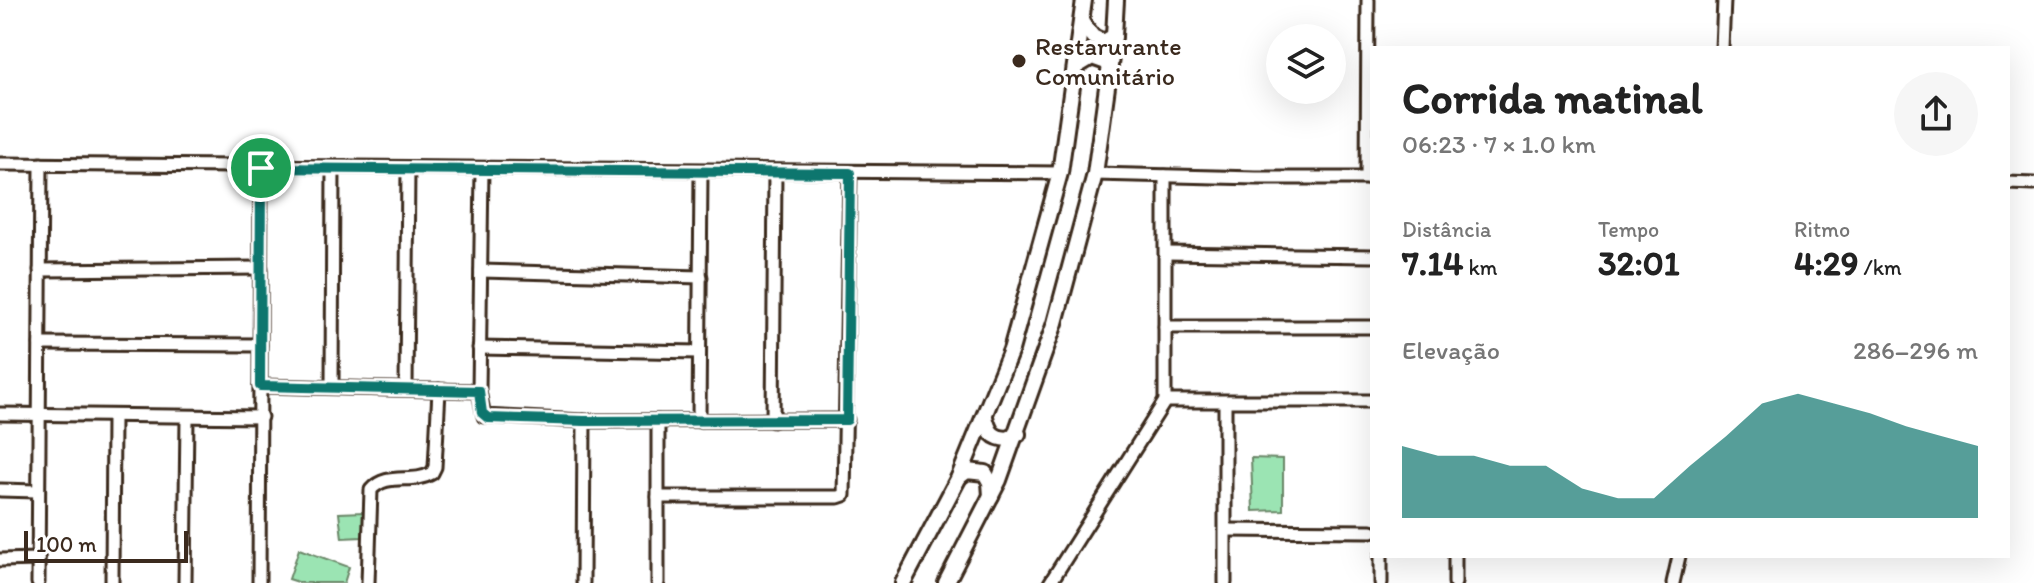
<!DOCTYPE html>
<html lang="pt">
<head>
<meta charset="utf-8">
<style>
	body { margin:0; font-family:Itim,sans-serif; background:#f6f6f6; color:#222; height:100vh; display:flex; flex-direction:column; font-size:30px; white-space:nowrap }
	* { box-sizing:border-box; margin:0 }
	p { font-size:26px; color:#767676 }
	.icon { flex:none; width:44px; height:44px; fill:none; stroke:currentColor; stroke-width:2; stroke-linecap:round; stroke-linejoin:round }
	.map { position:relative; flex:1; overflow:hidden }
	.side { position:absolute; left:1370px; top:46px; width:640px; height:512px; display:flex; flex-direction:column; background:#fff; border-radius:0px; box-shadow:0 8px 32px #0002 }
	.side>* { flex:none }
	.fabs { position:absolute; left:1266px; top:24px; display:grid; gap:16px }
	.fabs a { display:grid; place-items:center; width:80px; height:80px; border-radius:50%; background:#fff; box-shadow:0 8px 32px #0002; font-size:40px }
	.scale { position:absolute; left:24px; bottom:20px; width:164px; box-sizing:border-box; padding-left:8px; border:4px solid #3b2a1e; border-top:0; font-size:22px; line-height:28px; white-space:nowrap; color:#3b2a1e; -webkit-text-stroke:6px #fff; paint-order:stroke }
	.pin { position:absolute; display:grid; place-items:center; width:68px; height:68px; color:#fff; margin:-34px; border:4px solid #fff; border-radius:50%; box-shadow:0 2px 8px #0007 }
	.round { display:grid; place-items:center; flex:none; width:84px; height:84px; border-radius:42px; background:#f6f6f6 }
	.overview { display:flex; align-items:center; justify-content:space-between; height:136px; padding:0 32px }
	h1 { font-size:44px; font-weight:700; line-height:60px }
	.stats { display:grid; grid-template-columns:repeat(3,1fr); gap:12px; height:136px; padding:8px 32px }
	.stats div { display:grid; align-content:center }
	.stats b { font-size:34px; font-weight:700 }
	.stats small { font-size:22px; font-weight:400 }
	.stats p { font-size:22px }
	.chart { height:224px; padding:16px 32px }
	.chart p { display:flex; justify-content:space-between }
	.chart svg { width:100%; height:144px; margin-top:8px; fill:#0f766e; opacity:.7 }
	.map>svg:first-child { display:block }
</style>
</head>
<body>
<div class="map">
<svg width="2034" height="583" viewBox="0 0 2034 583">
	<rect width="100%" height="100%" fill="#fff"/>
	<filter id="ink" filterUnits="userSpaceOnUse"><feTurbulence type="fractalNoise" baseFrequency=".0125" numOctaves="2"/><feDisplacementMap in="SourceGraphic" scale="16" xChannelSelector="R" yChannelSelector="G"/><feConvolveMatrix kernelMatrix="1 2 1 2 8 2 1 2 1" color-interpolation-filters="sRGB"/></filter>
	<g filter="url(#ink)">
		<g fill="#9be4b3" stroke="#6b8768" stroke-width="2">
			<polygon points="1251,458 1283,459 1283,510 1253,511"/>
			<polygon points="364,512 363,537 342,538 339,513"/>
			<polygon points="299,549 349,567 344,583 301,583 289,579"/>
		</g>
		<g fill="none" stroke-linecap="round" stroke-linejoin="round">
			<defs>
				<g id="minor">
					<polyline points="1722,48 1724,0"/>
					<polyline points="0,164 1060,173"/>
					<polyline points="482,169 479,391 484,416 584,421 847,420"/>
					<polyline points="1095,174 1256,178 1372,178"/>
					<polyline points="1367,178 1368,0"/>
					<polyline points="2008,183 2034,184"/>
					<polyline points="1166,253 1372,256"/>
					<polyline points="40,270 261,268"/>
					<polyline points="481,271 701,277"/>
					<polyline points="1165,327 1372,327"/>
					<polyline points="40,344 260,345"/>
					<polyline points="479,348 699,352"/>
					<polyline points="260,386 479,391"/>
					<polyline points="332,387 333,168"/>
					<polyline points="406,388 408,169"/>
					<polyline points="1165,401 1372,401"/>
					<polyline points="0,414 261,417"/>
					<polyline points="699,421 701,172"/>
					<polyline points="773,421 775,172"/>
					<polyline points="0,490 37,491"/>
					<polyline points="658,497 838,497 844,495 850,173"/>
					<polyline points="1226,530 1372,531"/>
					<polyline points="0,560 38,559"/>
					<polyline points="38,583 41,164"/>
					<polyline points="112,583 113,416"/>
					<polyline points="185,583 187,418"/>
					<polyline points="259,583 261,168"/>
					<path d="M368,583L371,490C387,471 412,485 432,473L435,467L439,390"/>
					<polyline points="583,583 584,421"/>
					<polyline points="658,583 658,421"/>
					<polyline points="1050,583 1165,401 1165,176"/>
					<polyline points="1225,583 1225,402"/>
					<polyline points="1381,583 1381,556"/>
					<polyline points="1455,583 1455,556"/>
					<polyline points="1673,583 1679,556"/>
				</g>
				<g id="major">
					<polyline points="1082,23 1093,37 1104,42 1114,36"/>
					<polyline points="1077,66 1092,57 1106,62 1110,67"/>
					<path d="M985,417C989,432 992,438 1008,439L1018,434"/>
					<polyline points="959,477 967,471 985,473 990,482 991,496"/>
					<polyline points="903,583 959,477 1011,350 1060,173 1084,0"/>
					<polyline points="946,583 999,480 1055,323 1095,174 1114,36 1116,0"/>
				</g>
			</defs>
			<use href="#minor" stroke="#3b2a1e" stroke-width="17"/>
			<use href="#major" stroke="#3b2a1e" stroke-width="20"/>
			<use href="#minor" stroke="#fff" stroke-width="11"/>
			<use href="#major" stroke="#fff" stroke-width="14"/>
		</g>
	</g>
	<g fill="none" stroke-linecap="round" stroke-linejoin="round" filter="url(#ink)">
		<defs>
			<polygon id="route" points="261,168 850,173 847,420 584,421 488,418 482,413 479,391 260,386"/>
		</defs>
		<use href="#route" stroke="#fff" stroke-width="16"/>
		<use href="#route" stroke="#0f766e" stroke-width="10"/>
	</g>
	<circle fill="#3b2a1e" stroke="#fff" stroke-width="3" cx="1019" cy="61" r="8"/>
	<g text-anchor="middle" stroke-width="8" stroke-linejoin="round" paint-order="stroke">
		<g font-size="26" fill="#3b2a1e" stroke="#fff" text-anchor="start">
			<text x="1035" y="55">Restarurante<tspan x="1035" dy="30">Comunitário</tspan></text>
		</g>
	</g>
</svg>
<div class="fabs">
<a><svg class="icon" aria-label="layers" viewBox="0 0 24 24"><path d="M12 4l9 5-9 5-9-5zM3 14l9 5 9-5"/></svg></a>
</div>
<div class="scale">100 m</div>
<div class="pin" style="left:261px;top:168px;background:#1e9e55"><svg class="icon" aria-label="arrive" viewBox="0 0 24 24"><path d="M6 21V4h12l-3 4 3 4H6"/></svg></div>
<section class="side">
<div class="overview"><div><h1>Corrida matinal</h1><p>06:23 · 7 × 1.0 km</p></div><a class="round"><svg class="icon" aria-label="share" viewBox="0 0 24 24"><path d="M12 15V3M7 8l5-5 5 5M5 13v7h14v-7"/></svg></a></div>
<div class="stats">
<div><p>Distância</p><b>7.14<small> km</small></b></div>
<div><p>Tempo</p><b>32:01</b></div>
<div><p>Ritmo</p><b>4:29<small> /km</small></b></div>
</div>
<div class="chart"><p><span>Elevação</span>286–296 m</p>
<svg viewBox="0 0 160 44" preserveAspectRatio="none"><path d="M0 44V22L10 25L20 25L30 28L40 28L50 35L60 38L70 38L80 28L90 19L100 9L110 6L120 9L130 12L140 16L150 19L160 22V44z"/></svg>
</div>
</section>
</div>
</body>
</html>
